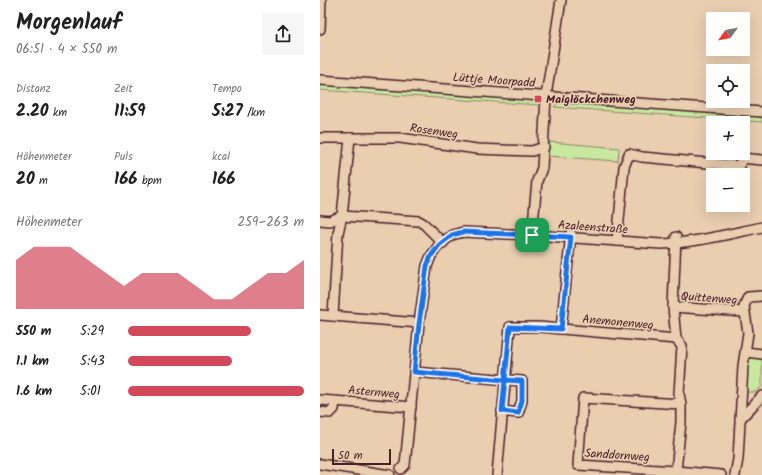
<!DOCTYPE html>
<html lang="de">
<head>
<meta charset="utf-8">
<style>
	body { margin:0; font-family:Kalam,sans-serif; background:#f6f6f6; color:#222; height:100vh; display:flex; flex-direction:column; font-size:15px; white-space:nowrap }
	* { box-sizing:border-box; margin:0 }
	p { font-size:13px; color:#767676 }
	.icon { flex:none; width:22px; height:22px; fill:none; stroke:currentColor; stroke-width:2; stroke-linecap:round; stroke-linejoin:round }
	.map { position:relative; flex:1; overflow:hidden }
	.details { display:flex; flex-direction:column; background:#fff; width:320px }
	.details>* { flex:none }
	.needle { width:26px; rotate:237deg }
	.fabs { position:absolute; left:386px; top:12px; display:grid; gap:8px }
	.fabs a { display:grid; place-items:center; width:44px; height:44px; border-radius:0px; background:#fff; box-shadow:0 4px 16px #0002; font-size:20px }
	.scale { position:absolute; left:12px; bottom:10px; width:59px; box-sizing:border-box; padding-left:4px; border:2px solid #4a1f2b; border-top:0; font-size:11px; line-height:14px; white-space:nowrap; color:#4a1f2b; -webkit-text-stroke:3px #e9ceb0; paint-order:stroke }
	.pin { position:absolute; display:grid; place-items:center; width:34px; height:34px; color:#fff; margin:-17px; border-radius:8px; box-shadow:0 2px 6px #0006 }
	.round { display:grid; place-items:center; flex:none; width:42px; height:42px; border-radius:0px; background:#f6f6f6 }
	.overview { display:flex; align-items:center; justify-content:space-between; height:68px; padding:0 16px }
	h1 { font-size:22px; font-weight:800; line-height:30px }
	.stats { display:grid; grid-template-columns:repeat(3,1fr); gap:6px; height:68px; padding:4px 16px }
	.stats div { display:grid; align-content:center }
	.stats b { font-size:17px; font-weight:800 }
	.stats small { font-size:11px; font-weight:400 }
	.stats p { font-size:11px }
	.chart { height:112px; padding:8px 16px }
	.chart p { display:flex; justify-content:space-between }
	.chart svg { width:100%; height:72px; margin-top:4px; fill:#d1495b; opacity:.7 }
	ul { padding:0 16px; list-style:none; font-size:13px }
	li { display:grid; grid-template-columns:64px 48px 1fr; align-items:center; height:30px }
	li i { height:10px; border-radius:5px; background:#d1495b }
	main { display:flex; flex:1; min-height:0 }
	.map>svg:first-child { display:block }
</style>
</head>
<body>
<main>
<section class="details">
<div class="overview"><div><h1>Morgenlauf</h1><p>06:51 · 4 × 550 m</p></div><a class="round"><svg class="icon" aria-label="share" viewBox="0 0 24 24"><path d="M12 15V3M7 8l5-5 5 5M5 13v7h14v-7"/></svg></a></div>
<div class="stats">
<div><p>Distanz</p><b>2.20<small> km</small></b></div>
<div><p>Zeit</p><b>11:59</b></div>
<div><p>Tempo</p><b>5:27<small> /km</small></b></div>
</div>
<div class="stats">
<div><p>Höhenmeter</p><b>20<small> m</small></b></div>
<div><p>Puls</p><b>166<small> bpm</small></b></div>
<div><p>kcal</p><b>166</b></div>
</div>
<div class="chart"><p><span>Höhenmeter</span>259–263 m</p>
<svg viewBox="0 0 160 44" preserveAspectRatio="none"><path d="M0 44V14L10 6L20 6L30 6L40 14L50 22L60 30L70 22L80 22L90 22L100 30L110 38L120 38L130 30L140 22L150 22L160 14V44z"/></svg>
</div>
<ul>
<li><b>550 m</b>5:29<i style="width:70%"></i></li>
<li><b>1.1 km</b>5:43<i style="width:59%"></i></li>
<li><b>1.6 km</b>5:01<i style="width:100%"></i></li>
</ul>
</section>
<div class="map">
<svg width="442" height="475" viewBox="0 0 442 475">
	<rect width="100%" height="100%" fill="#e9ceb0"/>
	<filter id="ink" filterUnits="userSpaceOnUse"><feTurbulence type="fractalNoise" baseFrequency=".025" numOctaves="2"/><feDisplacementMap in="SourceGraphic" scale="8" xChannelSelector="R" yChannelSelector="G"/><feConvolveMatrix kernelMatrix="1 2 1 2 8 2 1 2 1" color-interpolation-filters="sRGB"/></filter>
	<g filter="url(#ink)">
		<g fill="#c8e8a0" stroke="#898466">
			<polygon points="0,83 219,100 219,105 0,90"/>
			<polygon points="240,101 442,117 442,122 234,107"/>
			<polygon points="230,142 299,148 298,161 228,156"/>
			<polygon points="427,357 442,358 442,386 436,392 425,392"/>
		</g>
		<g fill="none" stroke-linecap="round" stroke-linejoin="round">
			<defs>
				<g id="street">
					<polyline points="0,29 1,0"/>
					<polyline points="0,80 442,112"/>
					<polyline points="0,138 80,138 157,149 212,151 224,147"/>
					<polyline points="0,220 10,221 22,216 99,221 104,224 123,243"/>
					<polyline points="212,235 217,181 222,168 226,96 241,0"/>
					<polyline points="356,237 353,307 356,339 362,346 359,394 361,404 263,398 258,465 356,471 361,422 361,404"/>
					<polyline points="297,241 304,167 309,154 322,157 420,166 421,158 442,160"/>
					<polyline points="353,307 424,312"/>
					<polyline points="0,315 99,323"/>
					<polyline points="13,316 18,233 22,216 30,138"/>
					<polyline points="241,329 251,233"/>
					<polyline points="426,352 442,354"/>
					<polyline points="94,372 202,381 202,401 198,413 182,411"/>
					<polyline points="0,400 91,407"/>
					<polyline points="0,412 10,413 14,409 15,401"/>
					<polyline points="420,419 442,396"/>
					<polyline points="0,464 70,475"/>
					<path d="M81,469L85,465L99,323L107,266L111,256L119,245L132,235L143,232L212,235L341,244C375,243 409,234 442,227"/>
					<polyline points="356,471 401,475"/>
					<polyline points="177,475 190,327 219,327 356,339"/>
					<polyline points="415,475 418,459 423,366 428,333 424,306 428,297 442,296"/>
				</g>
			</defs>
			<use href="#street" stroke="#4a1f2b" stroke-width="12"/>
			<use href="#street" stroke="#e9ceb0" stroke-width="9"/>
		</g>
	</g>
	<g fill="none" stroke-linecap="round" stroke-linejoin="round" filter="url(#ink)">
		<defs>
			<polyline id="route" points="212,235 143,232 132,235 119,245 111,256 107,266 99,324 94,372 185,380 182,411 198,413 202,401 202,381 185,380 190,327 241,329 251,237 212,235"/>
		</defs>
		<use href="#route" stroke="#fff" stroke-width="8"/>
		<use href="#route" stroke="#1a73e8" stroke-width="5"/>
	</g>
	<rect fill="#d1495b" stroke="#e9ceb0" stroke-width="1.5" x="214" y="95" width="8" height="8" rx="2"/>
	<g text-anchor="middle" stroke-width="3.5" stroke-linejoin="round" paint-order="stroke">
		<g font-size="12" fill="#4a1f2b" stroke="#e9ceb0">
			<text transform="translate(174 80) rotate(4)" y="4">Lüttje Moorpadd</text>
			<text transform="translate(114 131) rotate(8)" y="4">Rosenweg</text>
			<text transform="translate(273 227) rotate(4)" y="4">Azaleenstraße</text>
			<text transform="translate(389 298) rotate(4)" y="4">Quittenweg</text>
			<text transform="translate(298 322) rotate(5)" y="4">Anemonenweg</text>
			<text transform="translate(54 392) rotate(5)" y="4">Asternweg</text>
			<text transform="translate(297 455) rotate(4)" y="4">Sanddornweg</text>
		</g>
		<g font-size="12" font-weight="bold" fill="#4a1f2b" stroke="#e9ceb0" text-anchor="start">
			<text x="226" y="103">Maiglöckchenweg</text>
		</g>
	</g>
</svg>
<div class="fabs">
<a><svg class="needle" viewBox="-14 -14 28 28"><path d="M0-13l5 13h-10z" fill="#e53935"/><path d="M0 13l5-13h-10z" fill="#767676"/></svg></a>
<a><svg class="icon" aria-label="locate" viewBox="0 0 24 24"><circle cx="12" cy="12" r="6"/><path d="M12 2v4M12 18v4M2 12h4M18 12h4"/></svg></a>
<a>+</a>
<a>−</a>
</div>
<div class="scale">50 m</div>
<div class="pin" style="left:212px;top:235px;background:#1e9e55"><svg class="icon" aria-label="arrive" viewBox="0 0 24 24"><path d="M6 21V4h12l-3 4 3 4H6"/></svg></div>
</div>
</main>
</body>
</html>
